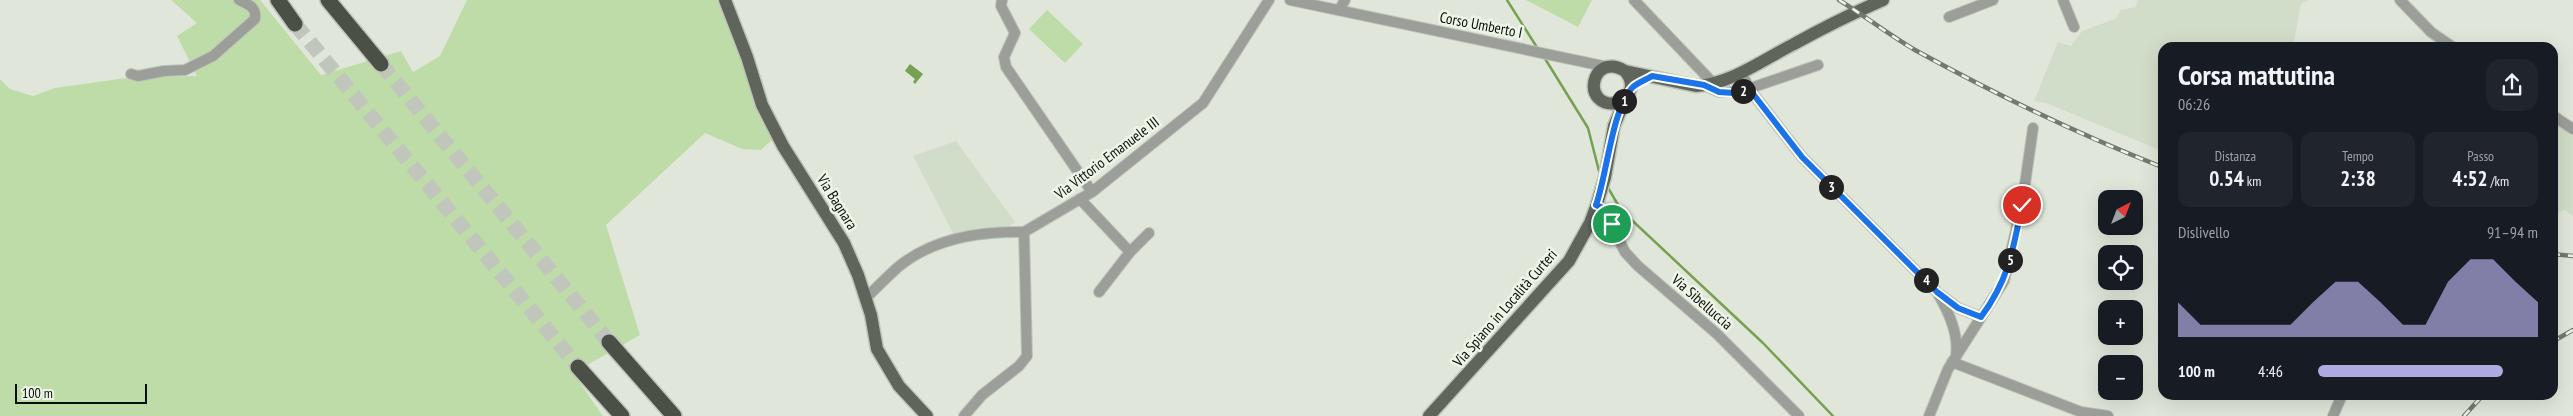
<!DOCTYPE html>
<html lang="it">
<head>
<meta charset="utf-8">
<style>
	body { margin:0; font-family:"PT Sans Narrow",sans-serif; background:#20242c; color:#f1f3f6; height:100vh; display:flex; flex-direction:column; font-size:19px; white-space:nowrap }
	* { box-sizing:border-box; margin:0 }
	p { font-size:16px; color:#9ea1a6 }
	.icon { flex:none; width:28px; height:28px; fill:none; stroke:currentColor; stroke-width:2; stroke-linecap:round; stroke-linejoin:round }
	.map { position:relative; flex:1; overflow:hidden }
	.details { position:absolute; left:2158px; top:42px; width:400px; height:358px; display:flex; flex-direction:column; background:#171b24; border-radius:15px; box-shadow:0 5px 20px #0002 }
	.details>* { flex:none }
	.needle { width:32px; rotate:42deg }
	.controls { position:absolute; left:2098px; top:190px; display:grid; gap:10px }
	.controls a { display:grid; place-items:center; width:45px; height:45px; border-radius:10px; background:#171b24; box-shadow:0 5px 20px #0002; font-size:25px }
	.scale { position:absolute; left:15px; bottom:12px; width:132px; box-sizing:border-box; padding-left:5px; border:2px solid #0c0e0a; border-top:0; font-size:14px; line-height:18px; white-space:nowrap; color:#0c0e0a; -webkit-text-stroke:4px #edf5e7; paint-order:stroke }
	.pin { position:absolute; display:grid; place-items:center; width:42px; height:42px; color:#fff; margin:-21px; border:2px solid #fff; border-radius:50%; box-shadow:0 1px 5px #0007 }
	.km { position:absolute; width:25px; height:25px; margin:-12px; border-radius:50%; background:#222; color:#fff; font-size:14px; line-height:25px; text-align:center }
	.round { display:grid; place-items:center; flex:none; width:52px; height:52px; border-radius:15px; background:#20242c }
	.headline { display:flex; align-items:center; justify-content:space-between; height:85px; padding:0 20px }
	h1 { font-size:28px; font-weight:600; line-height:38px }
	.metrics { display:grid; grid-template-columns:repeat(3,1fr); gap:8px; height:85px; padding:5px 20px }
	.metrics div { display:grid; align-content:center; border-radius:12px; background:#20242c; text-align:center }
	.metrics b { font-size:21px; font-weight:600 }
	.metrics small { font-size:14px; font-weight:400 }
	.metrics p { font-size:14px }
	.chart { height:140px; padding:10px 20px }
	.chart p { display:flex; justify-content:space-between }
	.chart svg { width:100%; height:90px; margin-top:5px; fill:#aea9e0; opacity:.7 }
	ul { padding:0 20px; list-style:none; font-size:16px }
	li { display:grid; grid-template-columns:80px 60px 1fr; align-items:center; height:38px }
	li i { height:12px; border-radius:6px; background:#aea9e0 }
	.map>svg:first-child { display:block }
</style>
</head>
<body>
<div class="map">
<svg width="2573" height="416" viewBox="0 0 2573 416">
	<rect width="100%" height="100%" fill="#e0e7da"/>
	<g fill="#d1ddc9">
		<polygon points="2138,0 2309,0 2301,4 2293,47 2162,48 2162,151 2046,103 2034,101 2058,42 2071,46 2082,31 2115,19 2121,10 2136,7"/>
		<polygon points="2552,121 2573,135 2573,216 2565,210 2553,213"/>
		<polygon points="956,141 1015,222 1008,227 954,235 913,156"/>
	</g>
	<g fill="#bedca8">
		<polygon points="171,0 260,0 321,75 401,51 413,72 440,56 467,0 717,0 772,140 761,150 742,149 705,133 606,225 640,335 573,373 603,416 0,416 0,79 10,89 33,96 55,88 126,78 197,76 177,36 197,23"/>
		<polygon points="1526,0 1592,0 1578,27"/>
		<polygon points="1047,10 1083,44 1065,63 1029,29"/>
	</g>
	<polygon fill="#75a150" points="910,64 923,74 915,84 913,82 915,79 905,71"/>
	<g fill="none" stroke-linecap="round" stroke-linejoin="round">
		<g stroke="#75a150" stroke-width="2.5">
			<polyline points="1507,0 1538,49"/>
			<polyline points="1544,57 1588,128 1600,175"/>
			<polyline points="1607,186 1621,210 1763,343 1833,416"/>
		</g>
		<g stroke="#c0c6bb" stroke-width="15" stroke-dasharray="15 8" stroke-linecap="butt">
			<polyline points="295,24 578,367"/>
			<polyline points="381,64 609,342"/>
		</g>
		<defs>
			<g id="minor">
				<polyline points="1002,0 1001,6 1015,33 1004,57 1006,67 1092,192"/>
				<polyline points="1290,0 1608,67"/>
				<polyline points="1634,0 1713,83"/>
				<polyline points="2063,0 2074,27"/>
				<polyline points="2400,0 2431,32 2454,48"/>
				<polyline points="1339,10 1345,0"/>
				<polyline points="1949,17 1993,0"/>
				<path d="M1741,72L1750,90L1802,157L1937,292C1948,311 1959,333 1956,356"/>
				<path d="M131,74L138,76L164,71L185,70L213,56L255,19C257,7 248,4 239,0"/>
				<polyline points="1704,85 1719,92 1739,92 1818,65"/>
				<polyline points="2552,115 2573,129"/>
				<polyline points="1080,199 1130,252"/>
				<polyline points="1596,205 1603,208 1625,252 1638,266 1717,334 1799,416"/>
				<polyline points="1099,292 1130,252 1149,233"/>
				<polyline points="1941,295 1958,308 1981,317"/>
				<path d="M866,298C876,288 886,278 897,268C931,239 980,231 1024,232"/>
				<polyline points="1952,362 2081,412 2108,416"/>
				<polyline points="964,416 982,395 1019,366 1027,356 1024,232 1092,192 1203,103 1269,0"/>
				<polyline points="1929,416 1948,369 2004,281 2022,205 2033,128"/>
				<polyline points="2333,416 2342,395"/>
			</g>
			<g id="major">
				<polyline points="725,0 747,57 762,105 783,146 844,243 858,275 871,315 877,349 899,386 927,416"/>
				<path d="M1625,71C1635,83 1632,95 1619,103C1579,110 1591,50 1625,71L1696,86C1731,84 1764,59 1794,44C1823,28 1853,13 1883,0"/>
				<polyline points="1429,416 1569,261 1590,223 1597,204 1605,177 1614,126 1625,100"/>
			</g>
			<g id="highway">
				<polyline points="278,0 295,24"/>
				<polyline points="328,0 381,64"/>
				<polyline points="609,342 674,416"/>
				<polyline points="578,367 622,416"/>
			</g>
		</defs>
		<use href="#minor" stroke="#bec4b9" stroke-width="12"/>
		<use href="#major" stroke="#bec4b9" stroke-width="15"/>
		<use href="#highway" stroke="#bec4b9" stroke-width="18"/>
		<use href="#minor" stroke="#9b9e99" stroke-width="10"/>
		<use href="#major" stroke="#5f655b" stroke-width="12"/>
		<use href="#highway" stroke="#4a5045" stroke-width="15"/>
		<defs>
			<g id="rail">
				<path d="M1839,0C1865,16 1889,35 1915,50C1995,94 2077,134 2162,167"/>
				<polyline points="2552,254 2573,256"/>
				<polyline points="2552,342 2573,330"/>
				<polyline points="2464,416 2483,395"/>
			</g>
		</defs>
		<use href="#rail" stroke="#747870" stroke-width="4.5"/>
		<use href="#rail" stroke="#edf5e7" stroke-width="2.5" stroke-dasharray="8" stroke-linecap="butt"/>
	</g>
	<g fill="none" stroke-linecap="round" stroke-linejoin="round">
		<defs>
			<path id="route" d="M1612,224L1603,208L1596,205C1607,175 1612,109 1632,88C1636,83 1646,80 1652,76L1704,85L1719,92L1734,93L1750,90L1802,157L1937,292L1958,308L1981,317C2009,279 2013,250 2022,205"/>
		</defs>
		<use href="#route" stroke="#fff" stroke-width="10"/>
		<use href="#route" stroke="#1a73e8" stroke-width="6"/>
	</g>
	<g text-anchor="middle" stroke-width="5" stroke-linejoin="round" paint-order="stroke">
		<g font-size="15" fill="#0c0e0a" stroke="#edf5e7">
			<text transform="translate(1481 25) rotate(11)" y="5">Corso Umberto I</text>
			<text transform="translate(1107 158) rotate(-37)" y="5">Via Vittorio Emanuele III</text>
			<text transform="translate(837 202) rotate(58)" y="5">Via Bagnara</text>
			<text transform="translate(1702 302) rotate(41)" y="5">Via Sibelluccia</text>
			<text transform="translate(1505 308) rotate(-49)" y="5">Via Spiano in Località Curteri</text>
		</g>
	</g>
</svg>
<div class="controls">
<a><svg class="needle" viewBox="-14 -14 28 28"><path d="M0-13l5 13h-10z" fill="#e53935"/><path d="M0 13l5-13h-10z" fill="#9ea1a6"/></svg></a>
<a><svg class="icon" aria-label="locate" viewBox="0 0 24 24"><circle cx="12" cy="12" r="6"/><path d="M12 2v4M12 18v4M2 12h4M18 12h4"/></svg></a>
<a>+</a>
<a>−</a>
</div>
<div class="scale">100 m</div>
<div class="pin" style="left:1612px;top:224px;background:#1e9e55"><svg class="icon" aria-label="arrive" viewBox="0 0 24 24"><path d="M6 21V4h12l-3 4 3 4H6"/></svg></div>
<div class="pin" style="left:2022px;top:205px;background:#d93025"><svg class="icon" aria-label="check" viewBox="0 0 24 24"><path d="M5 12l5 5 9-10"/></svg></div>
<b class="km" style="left:1624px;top:101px">1</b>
<b class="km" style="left:1743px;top:91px">2</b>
<b class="km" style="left:1831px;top:187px">3</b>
<b class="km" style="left:1926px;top:280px">4</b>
<b class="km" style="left:2010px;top:260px">5</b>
<section class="details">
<div class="headline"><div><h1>Corsa mattutina</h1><p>06:26</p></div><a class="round"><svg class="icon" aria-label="share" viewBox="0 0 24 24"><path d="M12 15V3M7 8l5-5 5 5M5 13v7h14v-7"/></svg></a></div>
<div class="metrics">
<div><p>Distanza</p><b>0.54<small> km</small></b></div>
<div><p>Tempo</p><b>2:38</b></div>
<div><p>Passo</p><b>4:52<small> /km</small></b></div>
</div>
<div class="chart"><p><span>Dislivello</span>91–94 m</p>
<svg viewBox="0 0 160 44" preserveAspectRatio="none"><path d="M0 44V27L10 38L20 38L30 38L40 38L50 38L60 27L70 17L80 17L90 27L100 38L110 38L120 17L130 6L140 6L150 17L160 27V44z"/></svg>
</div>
<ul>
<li><b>100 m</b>4:46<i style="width:84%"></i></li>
</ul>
</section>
</div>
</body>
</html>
